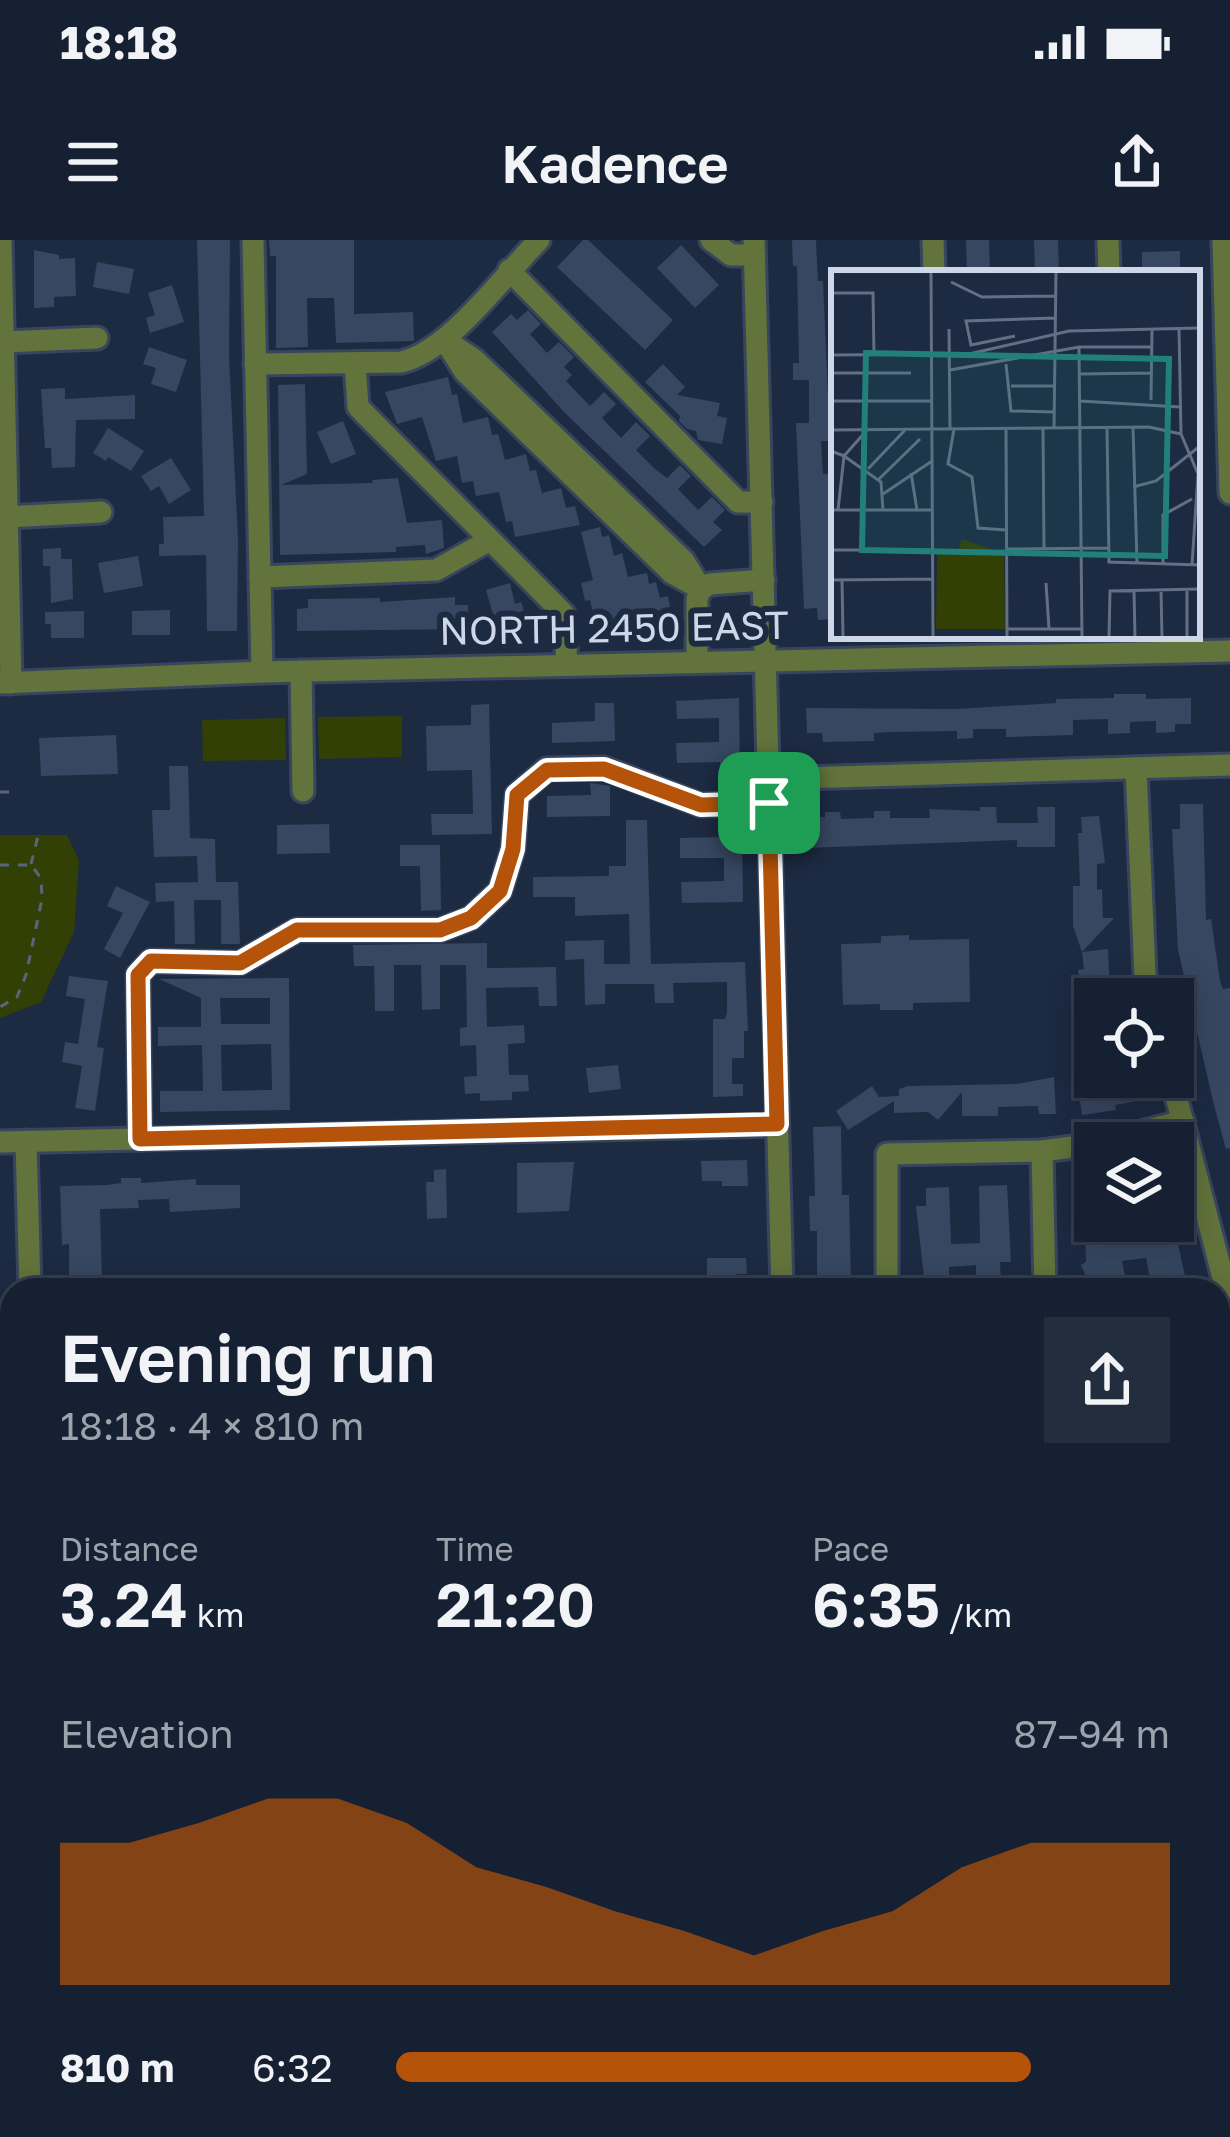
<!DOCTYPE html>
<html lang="en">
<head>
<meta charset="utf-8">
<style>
	body { margin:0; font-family:"Golos Text",sans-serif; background:#222d3e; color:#f1f3f6; height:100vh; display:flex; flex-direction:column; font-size:45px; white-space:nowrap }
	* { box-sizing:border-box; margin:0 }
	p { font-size:39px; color:#9da3ac }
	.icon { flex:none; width:66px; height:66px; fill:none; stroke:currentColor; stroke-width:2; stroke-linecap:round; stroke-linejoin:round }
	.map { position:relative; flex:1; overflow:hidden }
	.panel { position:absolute; left:0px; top:1038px; width:1230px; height:861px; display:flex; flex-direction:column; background:#152032; border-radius:36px 36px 0 0; box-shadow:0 6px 30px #0003,0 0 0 3px #343e4d }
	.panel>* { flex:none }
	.controls { position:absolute; left:1074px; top:738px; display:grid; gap:24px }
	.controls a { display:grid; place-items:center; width:120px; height:120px; border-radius:0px; background:#152032; box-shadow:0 6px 30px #0003,0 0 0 3px #343e4d; font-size:60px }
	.pin { position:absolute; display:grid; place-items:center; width:102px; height:102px; color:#fff; margin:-51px; border-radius:24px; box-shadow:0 6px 18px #0006 }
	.round { display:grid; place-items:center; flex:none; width:126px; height:126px; border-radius:0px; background:#222d3e }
	.overview { display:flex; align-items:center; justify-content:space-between; height:204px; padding:0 60px }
	h1 { font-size:66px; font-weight:600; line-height:90px }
	.metrics { display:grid; grid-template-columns:repeat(3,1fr); gap:18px; height:204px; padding:12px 60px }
	.metrics div { display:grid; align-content:center }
	.metrics b { font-size:60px; font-weight:600 }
	.metrics small { font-size:33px; font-weight:400 }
	.metrics p { font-size:33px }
	.chart { height:336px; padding:24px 60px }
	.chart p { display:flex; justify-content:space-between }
	.chart svg { width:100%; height:216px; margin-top:12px; fill:#b45309; opacity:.7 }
	ul { padding:0 60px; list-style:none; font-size:39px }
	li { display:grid; grid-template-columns:192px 144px 1fr; align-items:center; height:90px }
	li i { height:30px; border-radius:15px; background:#b45309 }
	.status { display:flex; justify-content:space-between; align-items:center; height:84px; padding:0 60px; background:#152032; direction:ltr }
	.status svg { height:33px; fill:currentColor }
	header { display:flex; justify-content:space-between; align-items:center; height:156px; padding:0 60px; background:#152032; font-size:54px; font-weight:600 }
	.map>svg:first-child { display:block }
</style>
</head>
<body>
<div class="status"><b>18:18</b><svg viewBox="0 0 49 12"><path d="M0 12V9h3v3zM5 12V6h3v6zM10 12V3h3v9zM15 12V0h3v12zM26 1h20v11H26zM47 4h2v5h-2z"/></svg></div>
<header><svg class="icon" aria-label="menu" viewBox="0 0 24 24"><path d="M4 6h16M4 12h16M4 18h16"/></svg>Kadence<svg class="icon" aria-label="share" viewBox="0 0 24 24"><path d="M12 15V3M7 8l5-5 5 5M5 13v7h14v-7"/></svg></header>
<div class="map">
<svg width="1230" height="1897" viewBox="0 0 1230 1897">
	<rect width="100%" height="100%" fill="#1c2a42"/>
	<g fill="#324005">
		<polygon points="402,476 402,517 319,519 318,477"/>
		<polygon points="285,478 286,520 203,521 202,480"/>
		<polygon points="0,595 67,595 79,621 74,692 41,762 0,778"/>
	</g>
	<g fill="#374761" fill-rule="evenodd">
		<polygon points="197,0 230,0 229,116 238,299 237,391 207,391 206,315 159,316 159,304 164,304 163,277 204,276"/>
		<polygon points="269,0 354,0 354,74 413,72 414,101 336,103 334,58 307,58 308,107 276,108 276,16 270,16"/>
		<polygon points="583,0 588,0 673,80 645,110 557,27"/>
		<polygon points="792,0 816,0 818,41 823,41 830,201 821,201 823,234 834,234 834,261 828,261 834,379 818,380 817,368 804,369 796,183 809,183 809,140 793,140 793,123 799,123 797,26 793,26"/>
		<polygon points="966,0 989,0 990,33 967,33"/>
		<polygon points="1034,0 1058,0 1059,33 1035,33"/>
		<polygon points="681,5 719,45 695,68 657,28"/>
		<polygon points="34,10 59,15 59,19 75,18 76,56 54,57 54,67 34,68"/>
		<polygon points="1180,11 1180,33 1142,33 1142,12"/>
		<polygon points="97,22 134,29 129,54 93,47"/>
		<polygon points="172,45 184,82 150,93 146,78 155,75 148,53"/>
		<polygon points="528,70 541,84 530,94 547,113 559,102 574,117 564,127 572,135 566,141 590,166 604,152 616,164 602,178 621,198 636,182 650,196 636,210 655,229 667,238 680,225 691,236 678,249 698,270 712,257 725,270 713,282 722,290 704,307 564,172 492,92 511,74 517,80"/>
		<polygon points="149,107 187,120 176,152 151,144 156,128 143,124"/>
		<polygon points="663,124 685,147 677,155 720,163 717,176 727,178 722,204 698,200 696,191 687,189 679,181 680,176 645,142"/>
		<polygon points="448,137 452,155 457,154 463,183 488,177 492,195 498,194 505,220 526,214 530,231 536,230 542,253 561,248 566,268 575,266 580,285 515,297 512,281 506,282 499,252 476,256 473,241 462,243 457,216 436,221 422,177 397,184 385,152"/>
		<polygon points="305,144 307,234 281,245 373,243 372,240 398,238 407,283 442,280 444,308 426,314 425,305 396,307 396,312 280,315 278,145"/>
		<polygon points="65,148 65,159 135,155 135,179 76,180 75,227 52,228 51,208 45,208 41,149"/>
		<polygon points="343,181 356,214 331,224 317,192"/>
		<polygon points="108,188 144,211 131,231 108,217 106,221 93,213"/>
		<polygon points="171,218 191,250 169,264 159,246 151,251 141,236"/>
		<polygon points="600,287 602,297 609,295 614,316 622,313 628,337 647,333 649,344 656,342 660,358 668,356 671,373 605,385 602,371 593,373 590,360 585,361 581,343 593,340 581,292"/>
		<polygon points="61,308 61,319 72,319 73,359 51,363 50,326 43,326 43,309"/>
		<polygon points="138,316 143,346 104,353 98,323"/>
		<polygon points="510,343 515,364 521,362 526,376 496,385 486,350"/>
		<polygon points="455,357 455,365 468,365 469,389 297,391 297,369 308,368 308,359 380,358 380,362"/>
		<polygon points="170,370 170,395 132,395 132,371"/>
		<polygon points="84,371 84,398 51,398 51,384 45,384 45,372"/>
		<polygon points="1114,454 1146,454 1146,459 1191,458 1191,484 1175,484 1175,492 1156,493 1156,481 1130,482 1130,493 1108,494 1108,479 1073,480 1073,495 1006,497 1006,489 973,489 973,498 957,499 957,491 891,492 874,493 874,501 823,502 822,493 807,493 806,468 956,469 1056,463 1056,459 1114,458"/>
		<polygon points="739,458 740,542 721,542 720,522 677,523 676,503 719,502 719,478 677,479 676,461"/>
		<polygon points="595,463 614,463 615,501 552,503 552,483 595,481"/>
		<polygon points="489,464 492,594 432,595 431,574 473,574 472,530 427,531 426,486 471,485 471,465"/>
		<polygon points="116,495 118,534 41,536 39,498"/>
		<polygon points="169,526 188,526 190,598 215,599 216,642 238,642 240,704 221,704 221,660 194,660 195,704 175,704 174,661 156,662 155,643 198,642 197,616 154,617 152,570 170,570"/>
		<polygon points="590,543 610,546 610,576 547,577 547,556 591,555"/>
		<polygon points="1180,564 1203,564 1206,680 1211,679 1220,741 1223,749 1230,748 1230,908 1226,909 1214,865 1178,710 1172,589 1180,589"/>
		<polygon points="980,567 996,567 997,583 1038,583 1037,567 1055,567 1055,607 1017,607 1017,600 807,608 806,577 825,577 825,572 840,572 841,579 874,578 874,571 890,571 890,578 930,578 929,569 980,571"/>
		<polygon points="1099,576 1105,623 1097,624 1097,650 1102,649 1103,678 1114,678 1082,712 1073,686 1073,646 1080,646 1078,593 1082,593 1081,577"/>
		<polygon points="626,580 647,580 651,724 745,722 748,791 744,791 744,818 732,818 732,844 743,844 743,856 713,857 713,779 725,779 727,772 727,742 673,743 674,763 655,763 654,744 605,744 605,764 585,765 584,719 565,720 565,701 604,700 604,724 630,724 629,674 575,676 575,657 533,657 533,637 609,636 609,626 626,626"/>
		<polygon points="722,582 742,582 743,662 682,663 681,642 724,641 724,618 680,618 680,598 722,597"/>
		<polygon points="329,584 330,613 277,614 277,585"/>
		<polygon points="400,605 440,605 441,670 421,671 420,626 400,626"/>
		<polygon points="116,646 150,662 120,718 104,709 123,673 107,666"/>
		<polygon points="909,695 909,700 969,699 970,762 913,763 913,770 880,770 880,764 843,765 841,704 881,703 881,696"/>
		<polygon points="487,703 487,728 556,727 557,766 539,766 538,747 486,748 487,787 524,785 525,803 508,804 509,835 528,835 529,851 512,852 512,860 480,861 480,853 465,854 464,837 477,836 476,805 460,806 460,788 467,787 466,725 440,725 440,769 422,770 421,725 394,725 394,771 375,771 374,726 354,726 353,705"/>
		<polygon points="1108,709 1110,750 1081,753 1078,730 1084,729 1082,712"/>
		<polygon points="69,736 108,741 97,807 104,808 95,871 75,868 82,826 62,822 65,802 78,804 85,759 66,756"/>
		<path d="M289,738L290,870L160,872V851H203L202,805L158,806V787H201V758L159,739ZM220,758H270V784H221ZM271,804L272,850L222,851L221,805Z"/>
		<polygon points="618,825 621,849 589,853 586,828"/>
		<polygon points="1054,837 1056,874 1039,874 1038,866 998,867 998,876 962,876 962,852 938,880 928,872 894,873 894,861 848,890 836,871 872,846 879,857 899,856 899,849 908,846 1017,844"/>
		<polygon points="1110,841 1111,847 1134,844 1137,861 1115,865 1116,870 1082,875 1078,846"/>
		<polygon points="841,886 842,955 849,955 851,1043 817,1043 817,991 810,991 809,956 815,956 813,887"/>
		<polygon points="747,920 748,946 722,946 722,941 702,941 701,921"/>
		<polygon points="574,922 569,971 517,973 517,923"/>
		<polygon points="446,929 447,978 427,979 426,942 434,942 434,930"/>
		<polygon points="121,938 141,938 141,943 196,939 196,945 240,945 240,968 170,972 169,959 138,960 139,968 100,969 102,1039 69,1040 69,1004 62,1005 60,946 107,945 121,943"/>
		<polygon points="1007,945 1011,1022 1000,1022 1001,1042 976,1043 976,1025 949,1027 949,1037 924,1037 916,966 926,966 926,948 949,947 951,1004 980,1003 979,946"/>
		<polygon points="1173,981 1188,1050 1152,1050 1146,1018 1122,1021 1125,1036 1108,1039 1100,1035 1088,1041 1081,1025 1086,1022 1085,995 1131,996 1130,990"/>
		<polygon points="707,1018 746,1018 747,1034 736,1034 736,1044 718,1044 718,1036 707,1036"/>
		<polygon points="1218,1217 1230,1217 1230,1302 1218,1303"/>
		<polygon points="1230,1370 1230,1453 1219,1453 1218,1371"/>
	</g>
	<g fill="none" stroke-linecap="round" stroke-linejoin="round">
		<defs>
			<g id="minor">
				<polyline points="1,0 11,443"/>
				<polyline points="253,0 262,432"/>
				<polyline points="711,0 731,15 754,15"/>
				<polyline points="754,0 782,1050"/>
				<polyline points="933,0 934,33"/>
				<polyline points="1108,0 1109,33"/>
				<polyline points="1223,0 1230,253"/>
				<polyline points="509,30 738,262 762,262"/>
				<polyline points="444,99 465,132 672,333 701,349"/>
				<polyline points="4,102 97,98"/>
				<polyline points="454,106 475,120 684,321 701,349"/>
				<polyline points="355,123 358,167 564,374 567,425"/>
				<path d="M255,124L401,122C450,111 503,36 539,0"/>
				<polyline points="7,277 101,272"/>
				<polyline points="260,337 436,330 490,300"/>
				<polyline points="701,349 710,344 764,340"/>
				<polyline points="697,422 697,359 701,349"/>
				<polyline points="301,431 303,551"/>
				<polyline points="0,443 262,432 1230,411"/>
				<polyline points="1136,528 1145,734 1151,759"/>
				<polyline points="769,539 1230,525"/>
				<polyline points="1171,837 1230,1065"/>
				<polyline points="140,899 138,735 151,721 240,723 297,690 440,690 471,678 500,651 513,609 517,555 547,529 604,528 701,565 769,563"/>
				<polyline points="26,901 30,1050"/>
				<polyline points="0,902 777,885"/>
				<polyline points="1099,903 1183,881"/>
				<polyline points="1042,911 1045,1050"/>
				<polyline points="887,1050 887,914 1042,911 1095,904"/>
				<polyline points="1218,1178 1230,1180"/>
				<polyline points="1218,1338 1230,1338"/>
				<polyline points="0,1368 12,1368"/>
				<polyline points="0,1544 12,1543"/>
				<polyline points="0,1718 12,1718"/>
				<polyline points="1218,1782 1230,1782"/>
				<polyline points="0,1880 12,1879"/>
				<polyline points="265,1887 285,1897"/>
				<polyline points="508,1887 515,1897"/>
				<polyline points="768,1897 771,1887"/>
				<polyline points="947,1897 949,1887"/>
			</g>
		</defs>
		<use href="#minor" stroke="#38465d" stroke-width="27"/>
		<g stroke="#59657b" stroke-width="3" stroke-dasharray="9 9" stroke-linecap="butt">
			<polyline points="717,384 735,388 744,372"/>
			<polyline points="0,552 15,552"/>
			<polyline points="31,624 39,592"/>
			<polyline points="0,625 31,625 41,638 42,659 26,735 17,757 0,767"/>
		</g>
		<use href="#minor" stroke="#62733b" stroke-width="21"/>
	</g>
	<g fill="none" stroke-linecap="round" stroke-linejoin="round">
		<defs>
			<polygon id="route" points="604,529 701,565 769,563 777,884 140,899 138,735 151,721 240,723 297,690 440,690 471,678 500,651 513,609 517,555 547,530"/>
		</defs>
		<use href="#route" stroke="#fff" stroke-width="24"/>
		<use href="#route" stroke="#b45309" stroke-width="15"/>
	</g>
	<g text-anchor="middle" stroke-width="12" stroke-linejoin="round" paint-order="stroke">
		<g font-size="39" fill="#ced7e8" stroke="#1c2a42">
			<text transform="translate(614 388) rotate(-1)" y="14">NORTH 2450 EAST</text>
		</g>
	</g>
	<g transform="translate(831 30)">
		<rect width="369" height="369" fill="#1c2a42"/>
		<path d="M131,269L173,284L174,359H105L106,284H126Z" fill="#324005"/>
		<path fill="none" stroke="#636f84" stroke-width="3" d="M100,1L102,368M120,12L151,27L225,26M0,23H42L43,85M118,59L119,159M348,59L350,164L367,204L361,295M184,66L140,75L135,51L225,48M248,77L251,368M0,85L138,84L238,61L369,58M175,94L180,141L223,142M119,100L248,77H321M0,103H80M249,104L319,103M180,116H223M320,130L321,59M0,131H100M249,131L349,137M302,157L306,292M175,158L176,368M212,158L213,278M223,158L225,1M276,158L278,292L369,295M123,159L117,194L141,207L147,258L175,260M0,160L318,157L350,164M0,181L13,186L36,160M37,199L75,159M80,203L86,240M48,209L89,169M302,217L325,211L369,176M52,224L101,191M0,240H100M7,240L13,186L50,212L52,240M175,279L278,278M0,280H102M332,294V245L361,229M11,309L12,368M0,310L102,309M215,313L218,359M330,320L331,368M356,320V368M303,321L304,368M176,359H250M278,368L279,321L369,319"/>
		<path fill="#22807a" fill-opacity="0.15" stroke="#22807a" stroke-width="6" d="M35,83L338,89L334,286L31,280Z"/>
		<rect width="369" height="369" fill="none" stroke="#ced7e8" stroke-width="6"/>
	</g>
</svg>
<div class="controls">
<a><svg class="icon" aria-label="locate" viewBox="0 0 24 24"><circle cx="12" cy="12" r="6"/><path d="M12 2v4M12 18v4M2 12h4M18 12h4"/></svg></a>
<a><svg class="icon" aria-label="layers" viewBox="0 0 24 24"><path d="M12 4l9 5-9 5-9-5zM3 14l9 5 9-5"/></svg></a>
</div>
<div class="pin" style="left:769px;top:563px;background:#1e9e55"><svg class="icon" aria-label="arrive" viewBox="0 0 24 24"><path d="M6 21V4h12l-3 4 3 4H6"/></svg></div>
<section class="panel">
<div class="overview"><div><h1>Evening run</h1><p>18:18 · 4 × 810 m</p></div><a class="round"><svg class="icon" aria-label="share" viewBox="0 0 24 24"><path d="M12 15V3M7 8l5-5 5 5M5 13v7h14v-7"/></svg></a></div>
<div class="metrics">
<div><p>Distance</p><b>3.24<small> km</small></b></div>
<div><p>Time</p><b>21:20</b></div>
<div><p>Pace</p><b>6:35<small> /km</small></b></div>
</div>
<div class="chart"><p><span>Elevation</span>87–94 m</p>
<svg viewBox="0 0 160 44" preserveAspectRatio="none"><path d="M0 44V15L10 15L20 11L30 6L40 6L50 11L60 20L70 24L80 29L90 33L100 38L110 33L120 29L130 20L140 15L150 15L160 15V44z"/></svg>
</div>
<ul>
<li><b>810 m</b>6:32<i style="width:82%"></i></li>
</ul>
</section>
</div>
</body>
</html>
